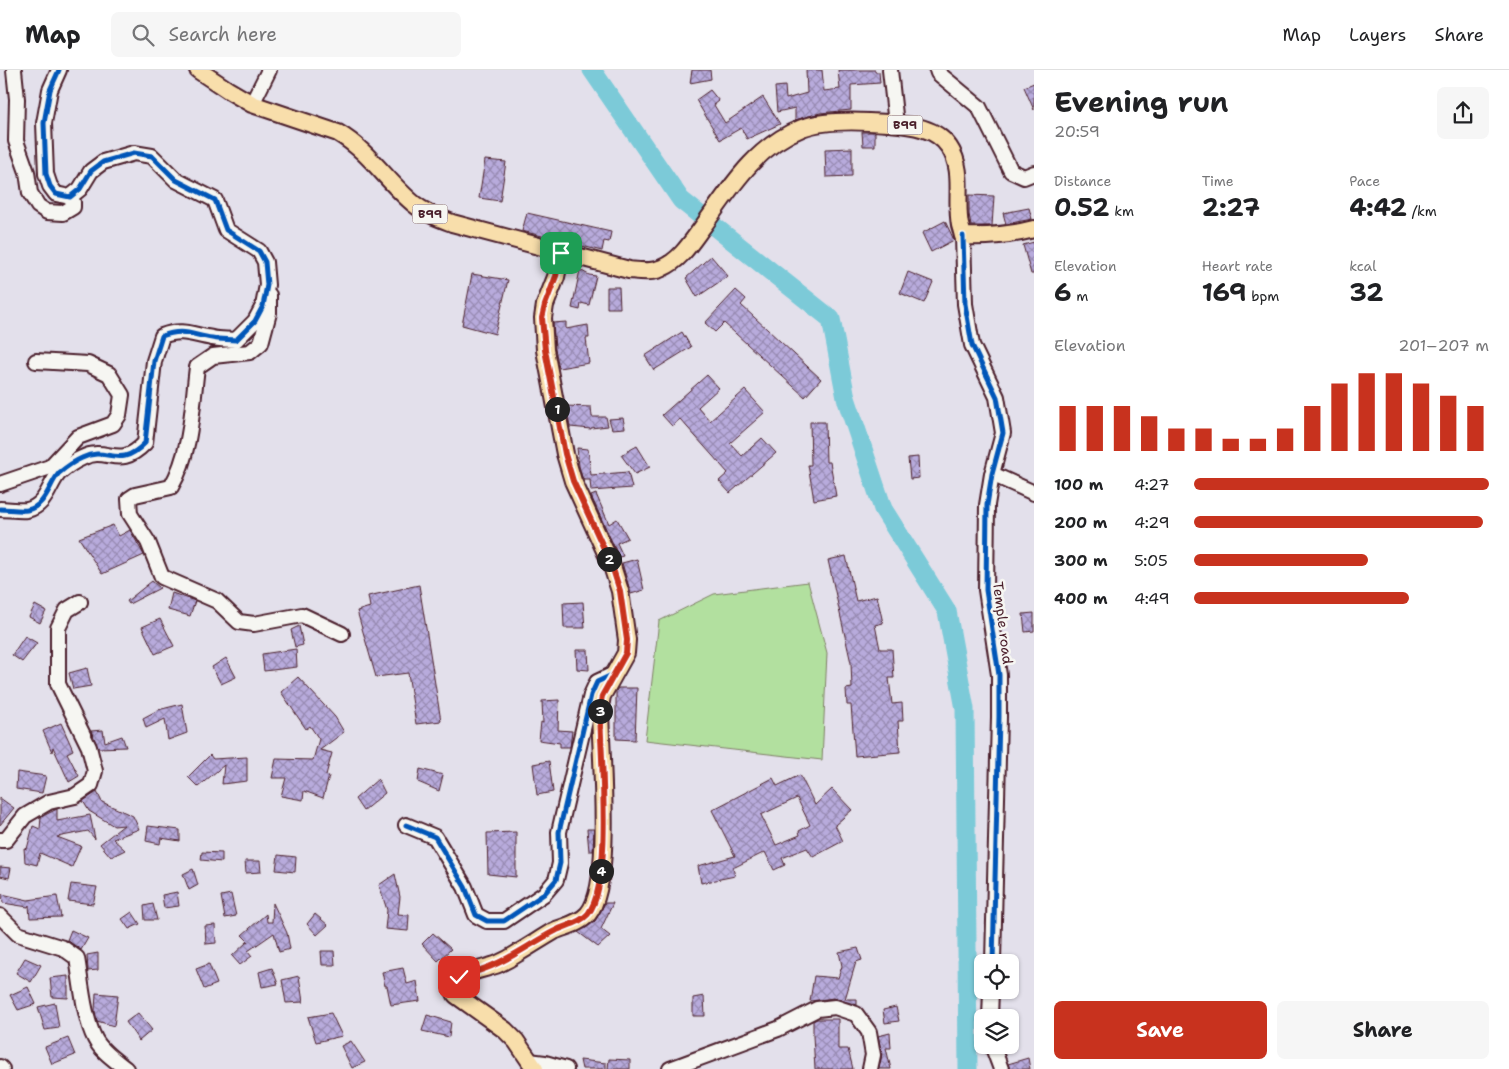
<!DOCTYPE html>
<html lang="en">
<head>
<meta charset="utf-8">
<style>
	body { margin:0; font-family:"Shantell Sans",sans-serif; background:#f6f6f6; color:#202124; height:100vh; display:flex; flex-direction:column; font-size:19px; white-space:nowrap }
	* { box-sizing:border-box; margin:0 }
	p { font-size:16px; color:#757577 }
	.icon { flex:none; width:28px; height:28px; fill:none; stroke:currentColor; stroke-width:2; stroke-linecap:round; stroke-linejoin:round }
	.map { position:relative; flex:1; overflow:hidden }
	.sheet { display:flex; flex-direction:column; background:#fff; width:475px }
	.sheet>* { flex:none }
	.buttons { position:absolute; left:974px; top:884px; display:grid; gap:10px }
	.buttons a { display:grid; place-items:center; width:45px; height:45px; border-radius:8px; background:#fff; box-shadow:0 1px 4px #0004; font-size:25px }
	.pin { position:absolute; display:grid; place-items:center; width:42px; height:42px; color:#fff; margin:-21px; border-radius:10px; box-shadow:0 2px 8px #0006 }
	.km { position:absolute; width:25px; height:25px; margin:-12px; border-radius:50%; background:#222; color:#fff; font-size:14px; line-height:25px; text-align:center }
	.round { display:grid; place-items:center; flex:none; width:52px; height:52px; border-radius:8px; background:#f6f6f6 }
	.head { display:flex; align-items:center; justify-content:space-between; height:85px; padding:0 20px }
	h1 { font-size:28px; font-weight:700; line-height:38px }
	.figures { display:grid; grid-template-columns:repeat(3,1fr); gap:8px; height:85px; padding:5px 20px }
	.figures div { display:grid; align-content:center }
	.figures b { font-size:25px; font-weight:700 }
	.figures small { font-size:14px; font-weight:400 }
	.figures p { font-size:14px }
	.chart { height:140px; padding:10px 20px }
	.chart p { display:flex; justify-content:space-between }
	.chart svg { width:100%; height:90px; margin-top:5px; stroke:#c8321e; stroke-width:6 }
	.action { display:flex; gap:10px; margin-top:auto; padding:10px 20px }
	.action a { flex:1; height:58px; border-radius:8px; background:#c8321e; color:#fff; font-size:20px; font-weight:700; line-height:58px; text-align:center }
	.action a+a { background:#f6f6f6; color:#202124 }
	ul { padding:0 20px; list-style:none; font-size:16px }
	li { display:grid; grid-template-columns:80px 60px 1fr; align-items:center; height:38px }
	li i { height:12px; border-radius:6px; background:#c8321e }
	header { display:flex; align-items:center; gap:30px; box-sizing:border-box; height:70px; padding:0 25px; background:#fff; border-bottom:1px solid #e0e0e0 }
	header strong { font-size:24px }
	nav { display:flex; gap:28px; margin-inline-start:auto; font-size:18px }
	.search { width:350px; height:45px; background:#f6f6f6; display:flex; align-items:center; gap:12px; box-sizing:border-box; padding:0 18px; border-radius:8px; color:#757577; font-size:19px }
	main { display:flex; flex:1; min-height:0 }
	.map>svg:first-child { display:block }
</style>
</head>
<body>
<header>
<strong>Map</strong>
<div class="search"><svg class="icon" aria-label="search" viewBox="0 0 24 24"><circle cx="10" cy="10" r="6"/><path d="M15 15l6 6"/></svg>Search here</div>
<nav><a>Map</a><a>Layers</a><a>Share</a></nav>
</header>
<main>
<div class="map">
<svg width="1034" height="999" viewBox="0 0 1034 999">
	<defs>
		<pattern id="building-cross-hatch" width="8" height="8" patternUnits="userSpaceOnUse" patternTransform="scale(1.25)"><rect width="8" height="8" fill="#b8abdc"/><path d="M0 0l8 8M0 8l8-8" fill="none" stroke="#988bb3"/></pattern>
	</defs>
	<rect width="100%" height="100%" fill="#e3e0eb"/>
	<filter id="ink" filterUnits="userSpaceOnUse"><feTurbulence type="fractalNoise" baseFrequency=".02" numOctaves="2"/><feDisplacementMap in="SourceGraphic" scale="10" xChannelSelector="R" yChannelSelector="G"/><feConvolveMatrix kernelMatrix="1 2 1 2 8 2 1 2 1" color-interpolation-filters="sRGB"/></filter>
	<g filter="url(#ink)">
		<polygon fill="#b2e09f" stroke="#7e8065" points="808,512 827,583 822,690 645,670 659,551 714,524"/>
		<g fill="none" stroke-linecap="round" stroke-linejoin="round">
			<polyline stroke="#7bcad8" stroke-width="19" points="592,0 681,130 831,249 846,328 883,439 947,541 965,639 968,999"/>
		</g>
		<g fill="url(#building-cross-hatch)" stroke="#4a1f2b" fill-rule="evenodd">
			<polygon points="692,0 710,0 711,9 690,13"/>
			<polygon points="806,0 822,0 824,21 840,19 838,0 875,0 875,2 879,2 880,13 851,15 851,40 820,43 795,50 795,38 777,42 775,17 785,16 786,29 807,23"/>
			<polygon points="1034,13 1034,40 1024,17"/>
			<polygon points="710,20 719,31 714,35 725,53 763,27 780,54 747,69 741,58 720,70 696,30"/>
			<polygon points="862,62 875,62 875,76 863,76"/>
			<polygon points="852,78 852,106 826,107 825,79"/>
			<polygon points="485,90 506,92 500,131 479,128"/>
			<polygon points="969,125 994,126 992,156 971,156 969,144"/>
			<polygon points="1029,138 1032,149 1006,154 1003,143"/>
			<polygon points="527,143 611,162 609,172 604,171 602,181 522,161"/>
			<polygon points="945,151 954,170 931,182 922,163"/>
			<polygon points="1034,172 1034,204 1031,204 1023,175"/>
			<polygon points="711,186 728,206 697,227 686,208"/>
			<polygon points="580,200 589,205 596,206 589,235 581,233 580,240 572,238"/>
			<polygon points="908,202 933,212 924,233 900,223"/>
			<polygon points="472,204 508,210 495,264 462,255"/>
			<polygon points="607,217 619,217 620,238 607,238"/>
			<polygon points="736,220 746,229 741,235 821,309 805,327 724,253 715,262 705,253"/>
			<polygon points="566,252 566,259 588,255 589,268 586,268 589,293 559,298 555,279 553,253"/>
			<polygon points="682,262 691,277 654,300 645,286"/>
			<polygon points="707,305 719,318 698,337 710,351 745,320 765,342 730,373 742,386 762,368 776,383 730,423 719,411 728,403 680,349 672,356 662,345"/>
			<polygon points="566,336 591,337 592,347 606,347 608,356 591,358 591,359 570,357"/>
			<polygon points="623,348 625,358 612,359 609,349"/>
			<polygon points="810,352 825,352 826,392 830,392 836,426 814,430 808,395 811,395"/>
			<polygon points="637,376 650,397 635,404 621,385"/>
			<polygon points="577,378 588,379 591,405 628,402 632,418 591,421 590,410 584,410 582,407 579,396"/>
			<polygon points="918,387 919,408 910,409 908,388"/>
			<polygon points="596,424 609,454 617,449 628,468 617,473 623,486 619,487 591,426"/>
			<polygon points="113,455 119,466 130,460 144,485 102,504 79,468"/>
			<polygon points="846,486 856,531 877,526 883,553 875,555 880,579 892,579 894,608 889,608 892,634 902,633 903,651 898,651 900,682 855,686 851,635 847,635 846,619 852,618 851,593 828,490"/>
			<polygon points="637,489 644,520 631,524 622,493"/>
			<polygon points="152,511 160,518 129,534 127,531"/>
			<polygon points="419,515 441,651 416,654 408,603 376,607 357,541 370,537 368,526"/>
			<polygon points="172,523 195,531 190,546 168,540"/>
			<polygon points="583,532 585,558 564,558 563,533"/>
			<polygon points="35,535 46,541 40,553 29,547"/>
			<polygon points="1034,543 1034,561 1025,562 1023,544"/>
			<polygon points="160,549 174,576 155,584 142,557"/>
			<polygon points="299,556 303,575 295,577 291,560"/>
			<polygon points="25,566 37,573 22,592 12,585"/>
			<polygon points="296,579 297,597 264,601 262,584"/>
			<polygon points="576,580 588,580 589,600 577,599"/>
			<polygon points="226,588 236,607 221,614 212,597"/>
			<polygon points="87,598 91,616 73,619 69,603"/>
			<polygon points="298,607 335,647 344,662 320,680 332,683 326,705 329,706 323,728 304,721 303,730 281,726 286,708 272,708 276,689 313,690 319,669 310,656 306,659 281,622"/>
			<polygon points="618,618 637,618 635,670 616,669 616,621"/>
			<polygon points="559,630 558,660 572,661 570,677 560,677 560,673 539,670 541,652 543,653 542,631"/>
			<polygon points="182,634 187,663 168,670 165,649 146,658 143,648 158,640"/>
			<polygon points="61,653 73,680 67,683 79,706 69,712 53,677 52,682 43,661"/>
			<polygon points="103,660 105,672 122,666 126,677 98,678 91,661"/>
			<polygon points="210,685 213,689 247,687 247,711 222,714 224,695 198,717 188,707"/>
			<polygon points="549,691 553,722 537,725 533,694"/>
			<polygon points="420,699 443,705 439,721 418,712"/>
			<polygon points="17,702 46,706 42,723 16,719"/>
			<path d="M800,705L815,735L832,719L852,740L835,755L843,771L813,787L807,778L782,788L785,795L774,800L765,782L733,798L735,806L701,813L698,796L735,786L712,740L773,708L777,716ZM797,728L810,755L799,761L800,765L776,775L761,745Z"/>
			<polygon points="378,709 385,723 363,741 355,729"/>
			<polygon points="97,722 102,732 133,746 139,759 113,769 125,780 111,787 100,774 124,755 114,756 89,741 83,731"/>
			<polygon points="0,728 14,738 0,755"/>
			<polygon points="57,739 57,751 90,745 95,769 88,761 57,767 81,776 72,797 40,783 37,795 25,792 24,778 27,779 33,756 40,759 41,747"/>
			<polygon points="148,756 180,760 180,771 161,768 160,774 146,771"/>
			<polygon points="587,759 594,759 593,781 589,781"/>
			<polygon points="516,762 516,807 488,804 487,763"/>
			<polygon points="202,782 222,783 222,792 201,790"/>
			<polygon points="278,785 296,787 295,802 276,800"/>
			<polygon points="245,791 260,791 261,802 246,803"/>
			<polygon points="0,797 11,798 9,808 0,806"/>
			<polygon points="193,799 198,815 189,820 183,804"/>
			<polygon points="395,804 400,827 398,844 409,845 408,861 385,859 387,840 379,815"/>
			<polygon points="71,814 97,817 93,834 68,831"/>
			<polygon points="177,822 179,836 164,838 162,825"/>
			<polygon points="2,824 28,830 57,826 61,847 30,848 29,835 28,837 3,833"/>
			<polygon points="231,824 236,846 225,848 221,826"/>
			<polygon points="273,833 287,863 290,879 279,882 274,863 248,881 252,886 240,895 232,886 248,871 242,865 266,844 267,852 272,852"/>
			<polygon points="605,833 613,833 601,859 610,866 598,877 578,862 595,851"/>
			<polygon points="153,834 157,850 145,850 144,836"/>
			<polygon points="132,842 140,854 129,859 122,849"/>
			<polygon points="315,844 328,855 317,865 307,854"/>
			<polygon points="215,855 216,873 206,874 205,856"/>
			<polygon points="71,860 88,868 81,880 67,870"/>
			<polygon points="433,863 451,879 438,891 422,874"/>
			<polygon points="858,878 862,890 856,892 845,929 857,929 857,935 834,928 810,931 814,906 838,908 842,896 839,882"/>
			<polygon points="321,881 334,881 335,895 322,895"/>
			<polygon points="98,883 98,900 88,901 87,885"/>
			<polygon points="25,888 41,895 31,912 16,903"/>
			<polygon points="209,894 217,914 204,919 196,899"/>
			<polygon points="272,898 278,914 262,917 259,902"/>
			<polygon points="403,898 407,914 417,911 420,931 391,935 387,916 385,916 382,902"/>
			<polygon points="68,906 68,928 52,927 50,908"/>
			<polygon points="299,906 303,932 286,933 282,910"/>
			<polygon points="28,917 36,934 18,940 10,925"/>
			<polygon points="96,923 118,925 114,956 97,951 95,941"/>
			<polygon points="704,926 705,946 693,946 693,928"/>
			<polygon points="55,933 59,958 45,960 38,937"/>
			<polygon points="896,937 899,951 885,953 883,940"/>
			<polygon points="138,943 152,960 139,971 126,952"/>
			<polygon points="331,943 342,966 316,972 308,947"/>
			<polygon points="427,945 451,952 449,967 422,961"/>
			<polygon points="817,949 838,949 838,979 848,979 853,999 815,999 813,966 813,951"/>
			<polygon points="890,963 891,978 886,978 891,999 879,999 882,984 878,966"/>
			<polygon points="68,968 75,985 52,994 45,977"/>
			<polygon points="351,971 365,992 352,998 341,976"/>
			<polygon points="1028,988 1030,999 1010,999 1008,994"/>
			<polygon points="609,989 630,990 630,999 608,999"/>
			<polygon points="580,990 606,993 606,999 582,999"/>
		</g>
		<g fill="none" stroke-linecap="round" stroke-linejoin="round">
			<defs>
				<g id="minor">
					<polyline points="14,0 17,29 16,71 27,102 30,123 38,136 47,142 63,143 73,137 73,132 70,127"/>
					<polyline points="890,0 896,54"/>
					<polyline points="937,0 938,3 979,37 1011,101 1024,107 1034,103"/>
					<polyline points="252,34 269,0"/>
					<polyline points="963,166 965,234 972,275 997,327 1003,363 992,404 987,435 986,520 999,605 999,647 993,892"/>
					<path d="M269,225V243L261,273L250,282L213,286L197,297C192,337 192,381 171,417L135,425L129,429L130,444L148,472L162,507L217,531L239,552L254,554L302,545L342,564"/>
					<polyline points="992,404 1034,423"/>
					<polyline points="0,414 50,397 78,367 113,354 119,345 122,325 109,304 88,294 36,291"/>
					<path d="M0,439C8,439 19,441 27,440C47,435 48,416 59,403C65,398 75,391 82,388C108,375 118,401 145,373L154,291L162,266C183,258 192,265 212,268C220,270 228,269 236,270L255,251L263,236L267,215L265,192L259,181L226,160L215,130L176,110L152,86L134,83L103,92L91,101L80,119L70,127L56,124L50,116L46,104L44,53L50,20L59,0"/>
					<polyline points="406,755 435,767 465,817 476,845 487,851 504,851 544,824 556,810 560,793 559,762 591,625 597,612 614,604"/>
					<polyline points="0,770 6,770 25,746 49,732 75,726 91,715 95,701 89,677 58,614 58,558 67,540 80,532"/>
					<path d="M0,846L18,864L63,878L77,888C81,911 84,948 95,969C101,981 116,991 126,999"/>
					<polyline points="990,948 991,920"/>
					<polyline points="992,975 1001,999"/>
					<polyline points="529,991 545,993 566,999"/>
					<polyline points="0,997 2,999"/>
					<polyline points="670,999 778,959 817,939 835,937 856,944 869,962 873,985 870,999"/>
				</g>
				<g id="major">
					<path d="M198,0L228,20L252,34L338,63C369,81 387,112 414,134C425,143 439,148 452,153L629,200C640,201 652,203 662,198C681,190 692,171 704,155C731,117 756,76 802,58C825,49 863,51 888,53C910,55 936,57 949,77C965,100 955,129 960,155C961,158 962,162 963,166C987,167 1011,165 1034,159"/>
					<path d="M535,999L516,971L505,960L456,925L453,918V913C460,902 486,899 498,894C505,891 512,887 518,883C530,876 542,868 554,861C565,856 579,854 588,844C614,813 600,681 600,637L602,626L626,583L627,570L620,521L612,496L573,411L565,384L545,280L543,248L545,235L556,207L561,183"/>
				</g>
			</defs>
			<use href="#minor" stroke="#4a1f2b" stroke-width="18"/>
			<use href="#major" stroke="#4a1f2b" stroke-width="20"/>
			<use href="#minor" stroke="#f6f6f2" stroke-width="14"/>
			<use href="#major" stroke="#f8deab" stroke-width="16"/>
			<defs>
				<g id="cycleway">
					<polyline points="963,166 965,234 972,275 997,327 1003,363 992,404 987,435 986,520 999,605 999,647 993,892"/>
					<path d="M0,439C8,439 19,441 27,440C47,435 48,416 59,403C65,398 75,391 82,388C108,375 118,401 145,373L154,291L162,266C183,258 192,265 212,268C220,270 228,269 236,270L255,251L263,236L267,215L265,192L259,181L226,160L215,130L176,110L152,86L134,83L103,92L91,101L80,119L70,127L56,124L50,116L46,104L44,53L50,20L59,0"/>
					<polyline points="406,755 435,767 465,817 476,845 487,851 504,851 544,824 556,810 560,793 559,762 591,625 597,612 614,604"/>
				</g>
			</defs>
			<use href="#cycleway" stroke="#f6f6f2" stroke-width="8"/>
			<use href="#cycleway" stroke="#0057b8" stroke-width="5"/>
		</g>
	</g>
	<g fill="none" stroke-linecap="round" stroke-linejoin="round" filter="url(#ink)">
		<defs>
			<path id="route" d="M459,907C472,903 486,899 498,893C518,884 535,871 555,861C566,855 579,854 588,844C614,811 600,681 600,637L602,626L626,583L627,570L620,521L612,496L573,411L565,384L545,280L542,248L545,235L556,206L561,183"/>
		</defs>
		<use href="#route" stroke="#fff" stroke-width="10"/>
		<use href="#route" stroke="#c8321e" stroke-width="6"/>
	</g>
	<g text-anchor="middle" stroke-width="5" stroke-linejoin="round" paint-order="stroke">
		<g fill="#f6f6f2" stroke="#7e6067" stroke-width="1">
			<rect x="887.5" y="45.5" width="35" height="19" rx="4"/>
			<rect x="412.5" y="134.5" width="35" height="19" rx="4"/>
		</g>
		<g font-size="12" font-weight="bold" fill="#4a1f2b">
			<text x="905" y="59">B99</text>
			<text x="430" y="148">B99</text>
		</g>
		<g font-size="14" fill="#4a1f2b" stroke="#f6f6f2">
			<text transform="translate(1003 553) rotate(83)" y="5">Temple road</text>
		</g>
	</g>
</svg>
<div class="buttons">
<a><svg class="icon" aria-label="locate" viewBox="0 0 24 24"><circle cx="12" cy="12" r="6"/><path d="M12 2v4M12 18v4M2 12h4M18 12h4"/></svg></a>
<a><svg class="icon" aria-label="layers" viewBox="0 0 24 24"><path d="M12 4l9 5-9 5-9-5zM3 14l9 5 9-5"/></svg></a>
</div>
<div class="pin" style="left:561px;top:183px;background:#1e9e55"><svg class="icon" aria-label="arrive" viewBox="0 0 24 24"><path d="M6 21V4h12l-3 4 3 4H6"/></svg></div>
<div class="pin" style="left:459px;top:907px;background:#d93025"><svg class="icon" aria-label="check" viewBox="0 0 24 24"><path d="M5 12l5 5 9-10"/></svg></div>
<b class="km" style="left:557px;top:339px">1</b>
<b class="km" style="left:609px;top:489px">2</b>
<b class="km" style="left:600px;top:641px">3</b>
<b class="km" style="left:601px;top:801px">4</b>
</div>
<section class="sheet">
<div class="head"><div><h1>Evening run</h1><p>20:59</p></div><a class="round"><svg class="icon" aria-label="share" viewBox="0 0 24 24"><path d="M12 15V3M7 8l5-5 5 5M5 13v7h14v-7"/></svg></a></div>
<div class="figures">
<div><p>Distance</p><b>0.52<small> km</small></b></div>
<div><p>Time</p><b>2:27</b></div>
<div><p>Pace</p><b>4:42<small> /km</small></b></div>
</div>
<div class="figures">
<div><p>Elevation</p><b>6<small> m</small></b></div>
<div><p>Heart rate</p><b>169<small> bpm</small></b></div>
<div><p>kcal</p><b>32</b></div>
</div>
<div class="chart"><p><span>Elevation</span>201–207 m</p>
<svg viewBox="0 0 160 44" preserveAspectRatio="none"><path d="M5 44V22M15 44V22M25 44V22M35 44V27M45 44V33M55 44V33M65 44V38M75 44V38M85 44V33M95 44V22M105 44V11M115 44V6M125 44V6M135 44V11M145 44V17M155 44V22"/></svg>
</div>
<ul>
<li><b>100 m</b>4:27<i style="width:100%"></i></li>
<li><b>200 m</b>4:29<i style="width:98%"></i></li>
<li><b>300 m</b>5:05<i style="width:59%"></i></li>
<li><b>400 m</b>4:49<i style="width:73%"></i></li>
</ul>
<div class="action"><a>Save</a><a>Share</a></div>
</section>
</main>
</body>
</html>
